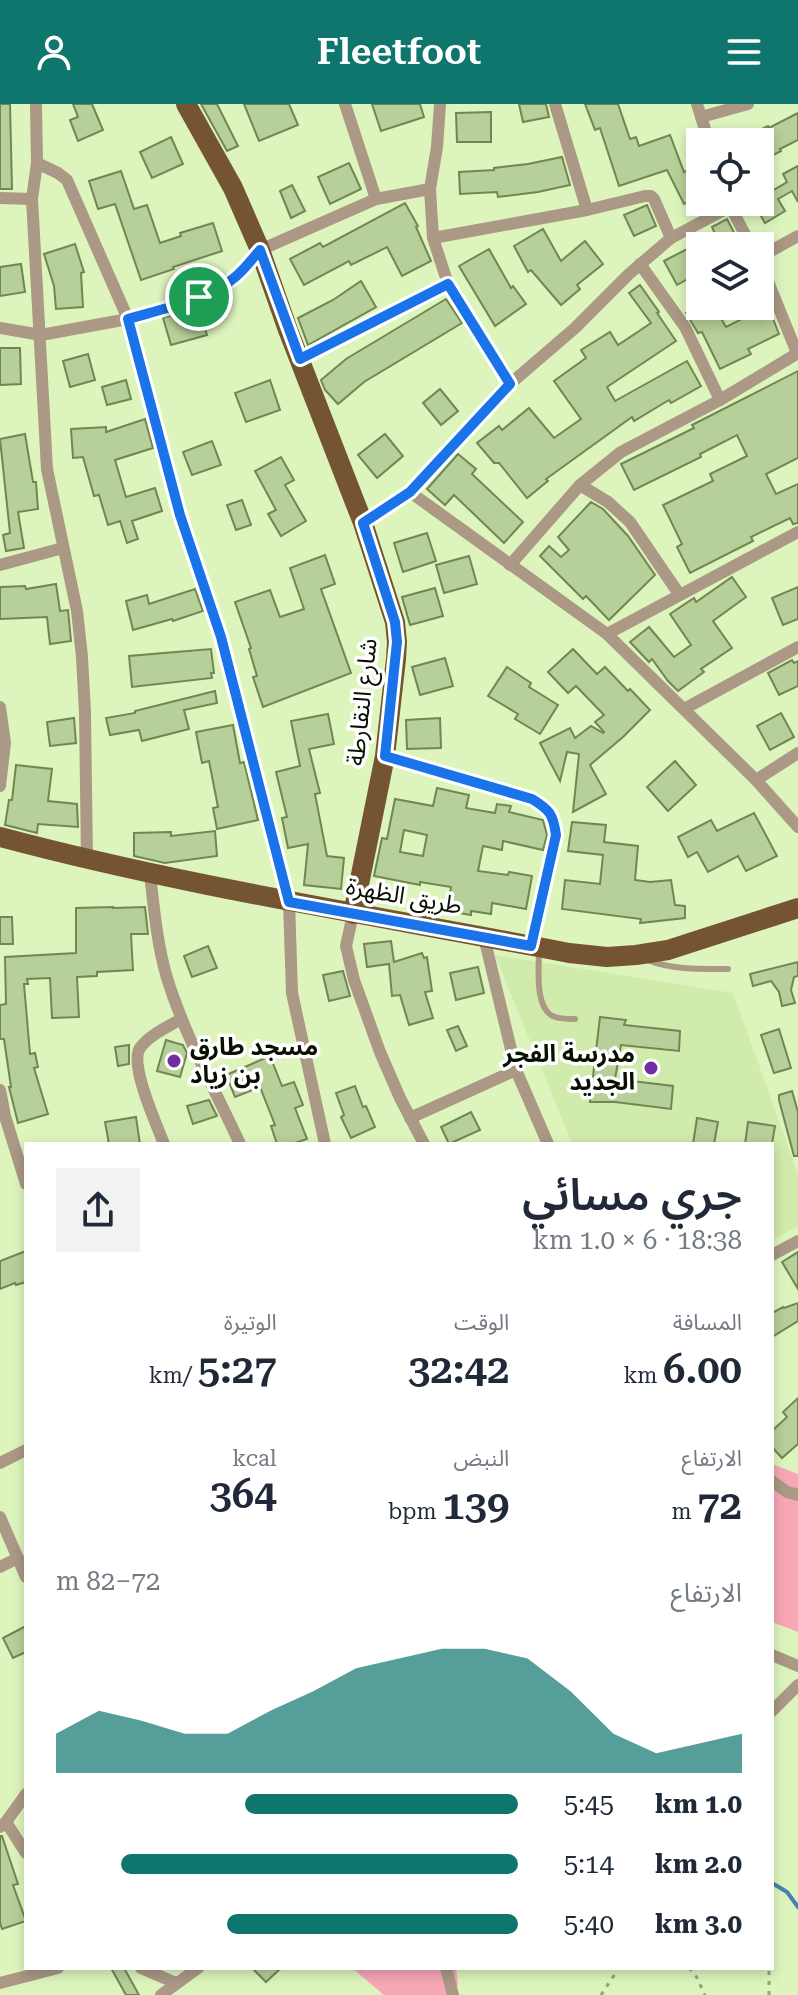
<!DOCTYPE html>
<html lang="ar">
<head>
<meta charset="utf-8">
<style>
	body { margin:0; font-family:"Roboto Serif","Noto Sans Arabic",serif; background:#f2f2f3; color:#1f2937; direction:rtl; height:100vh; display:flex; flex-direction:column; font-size:30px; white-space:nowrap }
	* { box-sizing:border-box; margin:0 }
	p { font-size:26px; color:#747a83 }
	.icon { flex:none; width:44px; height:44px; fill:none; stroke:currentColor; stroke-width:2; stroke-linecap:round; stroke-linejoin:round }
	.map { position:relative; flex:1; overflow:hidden; direction:ltr }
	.details { position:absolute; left:24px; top:1038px; width:750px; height:828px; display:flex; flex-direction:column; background:#fff; border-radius:0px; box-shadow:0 4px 12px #0003; direction:rtl }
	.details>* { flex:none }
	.tools { position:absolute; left:686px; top:24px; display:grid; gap:16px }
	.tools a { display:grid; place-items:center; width:88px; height:88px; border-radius:0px; background:#fff; box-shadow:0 4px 12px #0003; font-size:40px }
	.pin { position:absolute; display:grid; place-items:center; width:68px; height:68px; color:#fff; margin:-34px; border:4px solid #fff; border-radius:50%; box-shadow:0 2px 8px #0007 }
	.round { display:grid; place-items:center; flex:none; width:84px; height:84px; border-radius:0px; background:#f2f2f3 }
	.summary { display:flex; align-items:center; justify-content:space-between; height:136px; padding:0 32px }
	h1 { font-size:44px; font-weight:600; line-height:60px }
	.metrics { display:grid; grid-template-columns:repeat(3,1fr); gap:12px; height:136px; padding:8px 32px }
	.metrics div { display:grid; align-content:center }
	.metrics b { font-size:40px; font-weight:600 }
	.metrics small { font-size:22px; font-weight:400 }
	.metrics p { font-size:22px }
	.chart { height:224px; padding:16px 32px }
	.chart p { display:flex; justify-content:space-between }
	.chart svg { width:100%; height:144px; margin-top:8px; fill:#0f766e; opacity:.7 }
	ul { padding:0 32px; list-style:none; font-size:26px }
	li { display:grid; grid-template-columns:128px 96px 1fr; align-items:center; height:60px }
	li i { height:20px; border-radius:10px; background:#0f766e }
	header { display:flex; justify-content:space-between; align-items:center; height:104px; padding:0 32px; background:#0f766e; color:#fff; font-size:36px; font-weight:600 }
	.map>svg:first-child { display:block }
</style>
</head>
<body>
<header><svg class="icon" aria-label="menu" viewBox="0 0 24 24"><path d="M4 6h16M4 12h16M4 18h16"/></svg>Fleetfoot<svg class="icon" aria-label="person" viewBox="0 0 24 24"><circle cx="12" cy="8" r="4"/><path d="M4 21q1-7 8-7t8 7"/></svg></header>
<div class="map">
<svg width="798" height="1891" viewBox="0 0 798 1891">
	<rect width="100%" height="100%" fill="#ddf5bd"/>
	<polygon fill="#d0ebac" points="495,851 733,889 798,1070 798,1122 772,1136 772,1040 572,1040"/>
	<g fill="#f7a7b6">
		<polygon points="772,1360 798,1370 798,1528 772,1518"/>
		<polygon points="352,1864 456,1864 458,1880 454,1891 384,1891"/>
	</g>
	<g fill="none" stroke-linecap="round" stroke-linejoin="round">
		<polyline stroke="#4883b0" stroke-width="4" points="772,1779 787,1788 798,1803"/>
	</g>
	<g fill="#b7cf98" stroke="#718653" stroke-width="2" fill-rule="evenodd">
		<polygon points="0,0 10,0 12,85 0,85"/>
		<polygon points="73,0 92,0 103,26 78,37 70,16 78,13"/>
		<polygon points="201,0 217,0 238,42 227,47"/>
		<polygon points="244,0 289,0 298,21 259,37"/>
		<polygon points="372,0 420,0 424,13 381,27"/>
		<polygon points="519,0 546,0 549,13 523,18"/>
		<polygon points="585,0 618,0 630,35 636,33 639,42 670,31 684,68 700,60 700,92 684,100 667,66 619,82 600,24 595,26"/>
		<polygon points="491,8 491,38 457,38 456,9"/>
		<polygon points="798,9 798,36 780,45 781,47 760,58 760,38 735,38 768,22 769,24"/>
		<polygon points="171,33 183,60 152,74 140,48"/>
		<polygon points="562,53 570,81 538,88 498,93 497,88 460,90 459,68 494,66 494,64 528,60"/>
		<polygon points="349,59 361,85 330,100 318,73"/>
		<polygon points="798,62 798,98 792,87 778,95 785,107 765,119 753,98 760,98 760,94 787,78 783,70"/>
		<polygon points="121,67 134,105 147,101 160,139 181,132 180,129 213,119 222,147 173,163 174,165 141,176 115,100 98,105 89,77"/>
		<polygon points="292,81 305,107 291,114 280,87"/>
		<polygon points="405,99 418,122 416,123 431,157 402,172 387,143 351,161 349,157 304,181 290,155 320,139 323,143"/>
		<polygon points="647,101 656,122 634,132 624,111"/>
		<polygon points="727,115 740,140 735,142 720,142 712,123"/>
		<polygon points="543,125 561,157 585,137 603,160 577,181 580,185 561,201 531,166 528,168 514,142"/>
		<polygon points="75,140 84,168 81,169 83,203 56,205 54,182 44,150"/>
		<polygon points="489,145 511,184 513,182 526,200 495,222 459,162"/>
		<polygon points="687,145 700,168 677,181 664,157"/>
		<polygon points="21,160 25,188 0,192 0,163"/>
		<polygon points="361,177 376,203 308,241 298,214 333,196"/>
		<polygon points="640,181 659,208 657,209 676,237 607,283 615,297 687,257 701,282 671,299 669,296 634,317 632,313 546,375 548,377 527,394 499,359 494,359 477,339 499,322 502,326 529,304 554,334 581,315 554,277 586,254 581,246 610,228 618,241 651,219 629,189"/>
		<polygon points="446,195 462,219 364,278 338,300 325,286 321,276 346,255"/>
		<polygon points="699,202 714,202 726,223 768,202 779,230 748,245 751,250 720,265 702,228 698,229 686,209"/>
		<polygon points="198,203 207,231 171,241 163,214"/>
		<polygon points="0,244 20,244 21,280 0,281"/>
		<polygon points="88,250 95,276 70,283 63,257"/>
		<polygon points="798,267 798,354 766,370 776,390 798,380 798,419 793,420 790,414 751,433 753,437 690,469 677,443 682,440 663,401 713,377 710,370 747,352 737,331 700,350 701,353 634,386 621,360 694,324 692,321"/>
		<polygon points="126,276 131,295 107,301 102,283"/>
		<polygon points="270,276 280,306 246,318 235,289"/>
		<polygon points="440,285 458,307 441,321 423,299"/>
		<polygon points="145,315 153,344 115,356 126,393 155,384 162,407 132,417 138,435 127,439 120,417 108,421 99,391 94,392 83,353 73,354 71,325 106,323 106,328"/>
		<polygon points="25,330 33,378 36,378 38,405 18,408 24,444 6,447 3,431 10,429 0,335"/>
		<polygon points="385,330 403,352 377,374 358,351"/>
		<polygon points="212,337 221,361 192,371 183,348"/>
		<polygon points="458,350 476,365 472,370 523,418 504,439 454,391 445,401 427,385"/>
		<polygon points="281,353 294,376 285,381 306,417 281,432 268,410 276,406 255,367"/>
		<polygon points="242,396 251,421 236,426 227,401"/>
		<polygon points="591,398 603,405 628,432 655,471 609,516 586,492 583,495 540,452 549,442 561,453 569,446 558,433"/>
		<polygon points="427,429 436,457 403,468 394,439"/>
		<polygon points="325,451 335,480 321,485 351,569 263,603 253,573 257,572 249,545 251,544 235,498 270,486 280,513 304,505 290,464"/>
		<polygon points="469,452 477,480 444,489 436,461"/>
		<polygon points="732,473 746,493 713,517 732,544 701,565 704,568 678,587 668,577 652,555 649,558 630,538 649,523 674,553 691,541 670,510 694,494 696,498"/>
		<polygon points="56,480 60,507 68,506 71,537 50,540 47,513 0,515 0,483 25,482 26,485"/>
		<polygon points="798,483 798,515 783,521 772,494"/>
		<polygon points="435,484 443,512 410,521 402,493"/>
		<polygon points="195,485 203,507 173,517 172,515 133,526 126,497 147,491 149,500"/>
		<polygon points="211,545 214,569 211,569 212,574 132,583 129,552"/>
		<polygon points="573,545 597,570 605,563 628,587 630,585 650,606 623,633 590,661 606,690 573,708 579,650 567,648 560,677 540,639 570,624 575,634 591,622 603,629 604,628 595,618 604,611 576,582 568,589 548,568"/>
		<polygon points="445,554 453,582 420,591 412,563"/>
		<polygon points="792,556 794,559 798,557 798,582 779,591 768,569"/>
		<polygon points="507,563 531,579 529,583 558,601 540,630 515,615 518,610 488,592"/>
		<polygon points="215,587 217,599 184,606 189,625 142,637 139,626 110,631 106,614 135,609 135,607"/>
		<polygon points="781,609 794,633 770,646 757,622"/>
		<polygon points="328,610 334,640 309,645 320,689 315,690 327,752 344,754 341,785 304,781 308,740 288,744 282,714 287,713 276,668 300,662 291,617"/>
		<polygon points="74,614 76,639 50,642 47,618"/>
		<polygon points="440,614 441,644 407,645 406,616"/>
		<polygon points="233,621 240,659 244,658 258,716 217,725 213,704 218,703 209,657 202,659 196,628"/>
		<polygon points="675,657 696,681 668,707 647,683"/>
		<polygon points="16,661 52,665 48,697 77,700 78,723 38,720 37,729 5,721 9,696 12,696"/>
		<path d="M437,684L469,691L466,704L495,709L497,700L511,702L509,708L543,716L547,731L543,746L503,737L502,746L483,742L478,767L508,771L509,768L532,772L526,805L492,799L491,810L471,807V811L447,807L451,783L420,778V781L374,772L382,734L387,735L395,695L433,702ZM404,726L427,731L423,752L400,748Z"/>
		<polygon points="754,709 777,752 746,767 738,752 708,768 697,748 688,753 678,733 711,716 717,727"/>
		<polygon points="572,718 606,721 604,738 638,742 635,776 650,778 671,776 675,801 685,802 685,814 640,819 641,815 562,805 565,776 600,780 603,751 568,747"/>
		<polygon points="215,727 217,752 165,759 134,752 134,729 171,728 171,732"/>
		<polygon points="113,803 113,804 145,803 148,830 131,830 133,866 97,868 97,872 77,873 79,913 52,914 50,874 27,875 28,880 24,880 30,950 35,949 38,963 34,964 48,1010 18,1019 9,983 11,983 4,935 0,935 0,901 6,900 5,853 76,849 76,804"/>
		<polygon points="0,813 12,813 13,840 0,840"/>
		<polygon points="391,837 394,858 422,849 424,854 427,853 432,887 425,888 433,914 409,921 400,891 392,892 389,860 367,863 364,840"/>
		<polygon points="208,842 217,864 192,873 184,852"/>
		<polygon points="798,858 798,872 794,873 791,886 795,899 782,902 779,888 771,877 753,882 750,870"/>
		<polygon points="478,863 484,889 456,896 450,869"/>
		<polygon points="343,867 350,892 329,897 323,871"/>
		<polygon points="600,913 626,916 624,921 680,927 679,947 621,941 615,975 673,982 671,1005 615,998 590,998"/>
		<polygon points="458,922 467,942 456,947 447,926"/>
		<polygon points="779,925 791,964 774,969 761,931"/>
		<polygon points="166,936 183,941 187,949 180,973 157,967"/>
		<polygon points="129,941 129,960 118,962 115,943"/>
		<polygon points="270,952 282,982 294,978 303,1001 295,1004 307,1035 292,1040 277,1040 271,1022 275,1021 260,983 235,993 226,971"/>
		<polygon points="355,982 363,1003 366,1002 375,1023 351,1034 341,1013 344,1011 336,989"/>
		<polygon points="792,987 798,1008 798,1052 794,1052 779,996 779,991"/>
		<polygon points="209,996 217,1012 193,1020 187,1002"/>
		<polygon points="471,1008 480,1026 449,1040 441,1023"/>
		<polygon points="136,1013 140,1040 109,1040 105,1018"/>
		<polygon points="697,1014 718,1018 714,1040 693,1040"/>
		<polygon points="748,1018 775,1022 772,1040 745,1040"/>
		<polygon points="26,1147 26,1178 16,1181 15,1179 0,1185 0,1157"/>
		<polygon points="798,1148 798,1185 782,1158"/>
		<polygon points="798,1199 798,1217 772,1233 772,1209 783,1203 784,1204"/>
		<polygon points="798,1294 798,1340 782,1354 772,1343 772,1327 787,1313 783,1308"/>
		<polygon points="26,1522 26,1548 13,1554 3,1534"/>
		<polygon points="0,1732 2,1732 18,1780 13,1781 26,1817 2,1825 0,1819"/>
		<polygon points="111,1864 124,1864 139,1891 126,1891"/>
		<polygon points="252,1864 281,1864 266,1878"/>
	</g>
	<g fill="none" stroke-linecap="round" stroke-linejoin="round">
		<g stroke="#93a57c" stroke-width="3" stroke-dasharray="4 6" stroke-linecap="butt">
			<polyline points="689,1864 695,1870 705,1891"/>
			<polyline points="601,1891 615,1870 613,1864"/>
			<polyline points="769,1891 769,1864"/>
		</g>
		<g stroke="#ab9885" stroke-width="6">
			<path d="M539,846C539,864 534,906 555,913C561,915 569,915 575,915"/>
			<path d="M647,856C673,866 700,865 728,865"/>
		</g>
		<g stroke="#ab9885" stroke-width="12">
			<polyline points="36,0 37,59 32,95 47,365 77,507 82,553 85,609 87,756"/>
			<polyline points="345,0 376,95"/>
			<polyline points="440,0 437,43 430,85 433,134 448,180 510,280"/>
			<polyline points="555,0 587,106"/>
			<polyline points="697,0 709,38"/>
			<polyline points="701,13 748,0"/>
			<polyline points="37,59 58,69 67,76 128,215 180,411 221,533 289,798 292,889 325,1040"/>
			<polyline points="0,94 32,95"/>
			<polyline points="728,98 751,142"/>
			<polyline points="433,134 587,106 645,92 651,92 654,95 671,134"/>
			<polyline points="760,153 798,132"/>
			<polyline points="760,158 797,249"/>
			<polyline points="640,160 685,223 720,296"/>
			<polyline points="0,224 41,231 128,215 185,198 199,193 233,175 260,146 376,95 430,85"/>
			<polyline points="300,255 448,180"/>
			<polyline points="580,381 608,398 630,418 679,490"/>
			<polyline points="410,388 607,530 756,676 798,723"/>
			<polyline points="363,419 410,388 510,280 575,224 629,170 671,134 730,103"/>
			<polyline points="0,461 63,444"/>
			<polyline points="510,461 580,381 621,348 720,296 798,249"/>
			<polyline points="607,530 798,428"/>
			<polyline points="0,603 5,639 0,682"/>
			<polyline points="684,605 798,543"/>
			<path d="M385,652L532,695C550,706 553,710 556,731L531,842"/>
			<polyline points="756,676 798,649"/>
			<path d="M150,770C154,805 157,840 167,874C185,932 215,986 240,1040"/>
			<polyline points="353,810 346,842 354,876 380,948 400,994 424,1040"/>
			<polyline points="484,833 516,966 548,1040"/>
			<polyline points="0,986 5,1012 26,1080"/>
			<polyline points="410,1014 516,966"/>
			<path d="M164,1040C157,1021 129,961 140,944C149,931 168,923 181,915"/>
			<polyline points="772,1151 798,1137"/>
			<polyline points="0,1359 26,1346"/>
			<polyline points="772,1377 787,1388 798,1391"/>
			<polyline points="0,1413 26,1473"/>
			<polyline points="0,1463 18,1454"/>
			<polyline points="772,1551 798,1562"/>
			<polyline points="772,1607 798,1581"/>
			<polyline points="6,1718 26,1690"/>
			<polyline points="0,1723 6,1718 26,1749"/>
			<polyline points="141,1864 176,1879"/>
			<polyline points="446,1864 453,1891"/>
			<polyline points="0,1879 58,1864"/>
			<polyline points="161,1891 198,1864"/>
		</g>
		<g stroke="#755431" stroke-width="20">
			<polyline points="186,0 233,84 260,146 288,226 363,419 395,518 397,538 396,555 385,652 353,810"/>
			<path d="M0,733C187,783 379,812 569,849L607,853L636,851L668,846L798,804"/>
		</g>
	</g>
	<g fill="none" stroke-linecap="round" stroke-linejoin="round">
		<defs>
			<path id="route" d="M260,146L300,255L448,180L510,280L410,388L363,419L395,518L397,538L385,652L532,695C550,706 553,710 556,731L531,842L289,798L221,533L180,411L128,215C159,206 210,195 234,174C244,166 252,155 260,146Z"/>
		</defs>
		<use href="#route" stroke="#fff" stroke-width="16"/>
		<use href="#route" stroke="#1a73e8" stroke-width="10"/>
	</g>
	<g fill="#712da1" stroke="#fff" stroke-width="3">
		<circle cx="174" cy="957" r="8"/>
		<circle cx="651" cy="964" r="8"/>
	</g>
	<g text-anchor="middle" stroke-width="7" stroke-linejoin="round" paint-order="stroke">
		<g font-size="24" fill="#091001" stroke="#fff">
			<text transform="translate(362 598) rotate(-84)" y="8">شارع النقارطة</text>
			<text transform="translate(404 792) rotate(10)" y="8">طريق الظهرة</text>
		</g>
		<g font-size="24" font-weight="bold" fill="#091001" stroke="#fff" text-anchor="start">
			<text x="190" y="951">مسجد طارق<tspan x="190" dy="28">بن زياد</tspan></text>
			<text x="635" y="958" text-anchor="end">مدرسة الفجر<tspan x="635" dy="28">الجديد</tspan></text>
		</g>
	</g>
</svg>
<div class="tools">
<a><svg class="icon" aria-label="locate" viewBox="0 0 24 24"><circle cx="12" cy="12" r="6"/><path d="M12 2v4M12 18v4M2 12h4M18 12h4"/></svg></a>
<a><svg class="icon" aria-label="layers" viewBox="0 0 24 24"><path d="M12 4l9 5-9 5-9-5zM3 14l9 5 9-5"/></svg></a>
</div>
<div class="pin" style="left:199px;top:193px;background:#1e9e55"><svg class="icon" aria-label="arrive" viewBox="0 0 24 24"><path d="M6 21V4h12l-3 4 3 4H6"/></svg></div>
<section class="details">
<div class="summary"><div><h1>جري مسائي</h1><p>18:38 · 6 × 1.0 km</p></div><a class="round"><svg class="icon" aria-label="share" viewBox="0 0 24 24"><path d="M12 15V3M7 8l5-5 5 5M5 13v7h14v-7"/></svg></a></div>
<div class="metrics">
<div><p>المسافة</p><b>6.00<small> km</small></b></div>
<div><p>الوقت</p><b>32:42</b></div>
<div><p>الوتيرة</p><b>5:27<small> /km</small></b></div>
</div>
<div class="metrics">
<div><p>الارتفاع</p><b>72<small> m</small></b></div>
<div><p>النبض</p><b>139<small> bpm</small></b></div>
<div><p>kcal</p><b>364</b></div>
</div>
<div class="chart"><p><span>الارتفاع</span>72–82 m</p>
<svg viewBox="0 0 160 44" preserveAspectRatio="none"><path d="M0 44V32L10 25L20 28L30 32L40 32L50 25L60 19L70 12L80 9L90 6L100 6L110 9L120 19L130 32L140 38L150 35L160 32V44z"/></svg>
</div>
<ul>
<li><b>1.0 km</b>5:45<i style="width:59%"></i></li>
<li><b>2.0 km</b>5:14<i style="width:86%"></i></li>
<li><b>3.0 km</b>5:40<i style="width:63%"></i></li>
</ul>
</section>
</div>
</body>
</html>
